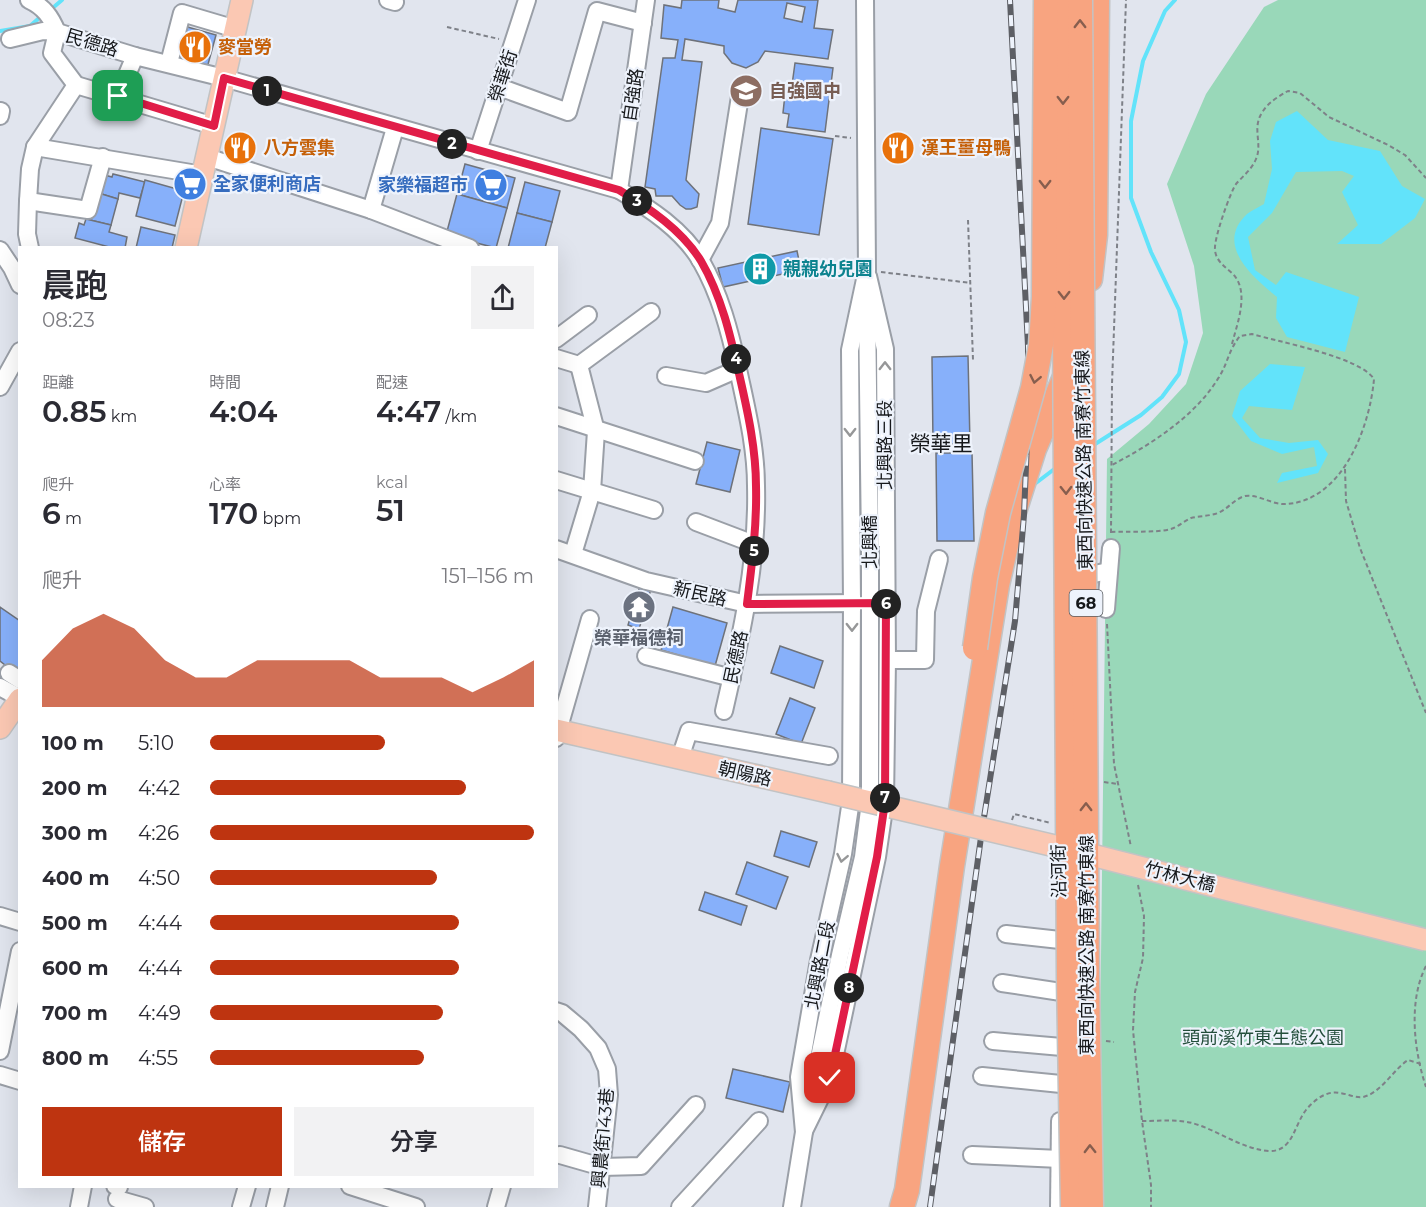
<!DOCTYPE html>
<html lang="zh-TW">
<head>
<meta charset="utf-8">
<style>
	body { margin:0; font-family:Montserrat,"Noto Sans TC",sans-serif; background:#f2f2f3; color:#2b2b33; height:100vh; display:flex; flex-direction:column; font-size:22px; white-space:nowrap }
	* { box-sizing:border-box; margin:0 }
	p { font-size:20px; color:#7c7c81 }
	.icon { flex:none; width:33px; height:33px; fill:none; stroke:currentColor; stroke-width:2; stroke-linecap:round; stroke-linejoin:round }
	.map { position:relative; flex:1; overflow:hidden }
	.drawer { position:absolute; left:18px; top:246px; width:540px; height:942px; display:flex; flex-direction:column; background:#fff; border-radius:0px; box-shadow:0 6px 24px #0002 }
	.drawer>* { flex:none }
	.pin { position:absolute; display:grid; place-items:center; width:51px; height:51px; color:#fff; margin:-26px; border-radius:12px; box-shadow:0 3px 9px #0006 }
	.km { position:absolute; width:30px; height:30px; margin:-15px; border-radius:50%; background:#222; color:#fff; font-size:16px; line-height:30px; text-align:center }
	.round { display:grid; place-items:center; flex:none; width:63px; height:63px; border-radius:0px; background:#f2f2f3 }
	.overview { display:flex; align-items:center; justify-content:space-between; height:102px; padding:0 24px }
	h1 { font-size:33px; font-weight:600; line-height:45px }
	.stats { display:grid; grid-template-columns:repeat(3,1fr); gap:9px; height:102px; padding:6px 24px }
	.stats div { display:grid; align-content:center }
	.stats b { font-size:30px; font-weight:600 }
	.stats small { font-size:16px; font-weight:400 }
	.stats p { font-size:16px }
	.chart { height:168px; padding:12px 24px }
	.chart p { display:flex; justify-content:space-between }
	.chart svg { width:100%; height:108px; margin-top:6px; fill:#be3410; opacity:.7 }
	.primary-button { display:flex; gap:12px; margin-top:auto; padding:12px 24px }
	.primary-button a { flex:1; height:69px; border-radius:0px; background:#be3410; color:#fff; font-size:24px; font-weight:600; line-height:69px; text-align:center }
	.primary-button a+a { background:#f2f2f3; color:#2b2b33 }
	ul { padding:0 24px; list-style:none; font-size:20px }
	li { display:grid; grid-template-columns:96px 72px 1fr; align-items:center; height:45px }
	li i { height:15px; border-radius:8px; background:#be3410 }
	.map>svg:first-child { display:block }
</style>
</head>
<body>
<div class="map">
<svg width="1426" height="1207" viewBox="0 0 1426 1207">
	<rect width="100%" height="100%" fill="#e1e5ee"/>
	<polygon fill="#99d8b9" points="1278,0 1426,0 1426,1207 1098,1207 1107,459 1149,424 1186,384 1203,333 1194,266 1167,184 1206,94 1264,7"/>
	<g fill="#62e3fa">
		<path d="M1297,111L1328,140L1380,151L1402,186L1425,199L1415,218L1381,244H1337L1358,225L1342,192L1354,176L1342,171L1296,172L1272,213L1248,237L1255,270L1276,285L1286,272L1359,297L1345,352L1287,337L1276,318L1277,297C1253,277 1214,245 1247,214C1252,210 1259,207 1264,204L1272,169L1270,141L1276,122Z"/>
		<polygon points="1270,364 1305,367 1292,410 1249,406 1242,418 1260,438 1289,443 1318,440 1328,454 1318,473 1277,483 1282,473 1317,466 1314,447 1282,454 1251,441 1232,416 1240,391"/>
	</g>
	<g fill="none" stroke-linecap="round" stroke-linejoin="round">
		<g stroke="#62e3fa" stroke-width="4">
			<polyline points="55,6 62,0"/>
			<polyline points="0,31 30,26 38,19"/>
			<polyline points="1092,446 1141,415 1162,397 1179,374 1186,342 1179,310 1151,252 1131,198 1131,121 1143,61 1165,11 1175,0"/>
			<polyline points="1032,486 1057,467"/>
		</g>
	</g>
	<g fill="#87b0fa" stroke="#6e727a" stroke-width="1.5" fill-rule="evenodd">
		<path d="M682,0H719L718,8L735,12L738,0H818L814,28L833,30L828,59L765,51L758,62L746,68L732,63L724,53V46L685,39L682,60L702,62L686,180L699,194L697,207L691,209H686L680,205L672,196H656L655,189L645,187L663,58H675L678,40L661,38L664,5L681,8ZM787,3L805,7L802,22L784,18Z"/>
		<polygon points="184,26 216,35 207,68 174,58"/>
		<polygon points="795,63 833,68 825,132 787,127 789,114 783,113 786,85 792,85"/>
		<polygon points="761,128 833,139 819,235 748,224"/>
		<polygon points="465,164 515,178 507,208 457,194"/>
		<polygon points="97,173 112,177 113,174 145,182 140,198 119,193 118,199 92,191"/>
		<polygon points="145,180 184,191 175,226 136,216"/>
		<polygon points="525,182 560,191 552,222 517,213"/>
		<polygon points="92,191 118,199 111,225 86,219"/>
		<polygon points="457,194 507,208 496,248 446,235"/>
		<polygon points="517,213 552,222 545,248 508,248"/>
		<polygon points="86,219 111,225 109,232 127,237 125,248 113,248 75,238 79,223 84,225"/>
		<polygon points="141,227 175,235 172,248 136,248"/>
		<polygon points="797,251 801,270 723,287 718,268"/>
		<polygon points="968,356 970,444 933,444 932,357"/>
		<polygon points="707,442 740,450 730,492 696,484"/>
		<polygon points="936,453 972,453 974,541 937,541"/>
		<polygon points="640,586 651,589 639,629 628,625"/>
		<polygon points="0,607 20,621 20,671 12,665 9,668 0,661"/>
		<polygon points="673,607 727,623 715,666 661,650"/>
		<polygon points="780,646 823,661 814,688 771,673"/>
		<polygon points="790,698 815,708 801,744 776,734"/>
		<polygon points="781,831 817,842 809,867 774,856"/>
		<polygon points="747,862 788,877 776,909 736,894"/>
		<polygon points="705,892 747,906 741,925 699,910"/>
		<polygon points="733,1069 790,1082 783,1112 726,1098"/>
	</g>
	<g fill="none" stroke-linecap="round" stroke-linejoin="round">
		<defs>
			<g id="minor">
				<path d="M29,0C44,7 51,17 57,32"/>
				<polyline points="388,0 395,2"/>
				<path d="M10,39L43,31L57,32L135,56L224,78L619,190C649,208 683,230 701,261C720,294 730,332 738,369C746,407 756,446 756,486C758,562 741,637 724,711"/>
				<polyline points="169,63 182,13 236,29"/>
				<polyline points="76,85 214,126"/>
				<polyline points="499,87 568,112 597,11 643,23"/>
				<polyline points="118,96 135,56"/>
				<polyline points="0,116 1,111"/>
				<polyline points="35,147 203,175"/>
				<polyline points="478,151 527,0"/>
				<polyline points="207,157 371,210 470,248"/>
				<polyline points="619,190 646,0"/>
				<polyline points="28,201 88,210 103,157"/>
				<polyline points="371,210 395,128"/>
				<polyline points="30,248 27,234 28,201 30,169 35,147 76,85 52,53 57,32"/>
				<polyline points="0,250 12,268 20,285"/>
				<polyline points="700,260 720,223 741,90"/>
				<polyline points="867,307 870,546"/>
				<polyline points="556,339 588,315"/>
				<polyline points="556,358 579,365"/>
				<polyline points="666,376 706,383 738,369"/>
				<polyline points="0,387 20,351"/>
				<polyline points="556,416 695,461"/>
				<polyline points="556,480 654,510"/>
				<polyline points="696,522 754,544"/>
				<polyline points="556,549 646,581 747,604 862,603"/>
				<polyline points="573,554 592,491 596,431 579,365 651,312"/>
				<polyline points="1076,580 1079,577 1109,571"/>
				<polyline points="1106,609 1111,548"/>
				<polyline points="646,656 732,678"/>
				<polyline points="887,660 925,660 926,611 939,559"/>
				<polyline points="9,673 20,680"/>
				<polyline points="0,687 20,698"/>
				<polyline points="556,738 590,619"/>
				<polyline points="680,758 689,731 829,756"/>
				<polyline points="0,916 20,922"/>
				<polyline points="1006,934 1060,940"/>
				<polyline points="1002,983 1061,992"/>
				<polyline points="556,1011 562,1013 581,1029 598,1048 607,1069 609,1095 597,1207"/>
				<polyline points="993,1041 1062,1047"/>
				<polyline points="0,1051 20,951"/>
				<polyline points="0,1075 20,1081"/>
				<polyline points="982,1076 1061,1084"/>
				<polyline points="808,1111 840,955 863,857 870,802"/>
				<polyline points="804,1131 830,1078 877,857 885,802 887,660 885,349 868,276"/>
				<polyline points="560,1155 602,1167 641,1166 696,1105"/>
				<polyline points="972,1155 1060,1159"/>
				<polyline points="115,1186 119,1187"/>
				<polyline points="350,1186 416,1207"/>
				<polyline points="117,1199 145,1207"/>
				<polyline points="79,1207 83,1186"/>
				<polyline points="241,1207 247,1186"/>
				<polyline points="275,1207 280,1186"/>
				<polyline points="496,1207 502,1186"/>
				<polyline points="680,1207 759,1121"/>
				<polyline points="792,1207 804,1132 799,1077 819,960 843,854 851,800 852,603 850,350 867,270 865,0"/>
				<polyline points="1059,1207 1060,1121"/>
			</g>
			<g id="major">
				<polyline points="186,248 242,0"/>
				<polyline points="0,728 20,699"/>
				<polyline points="556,730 828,792"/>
			</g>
			<g id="highway">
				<polyline points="1090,279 1095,235 1097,0"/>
				<polyline points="902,1207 907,1190 952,866 997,585 1013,515 1034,449 1065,377"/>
			</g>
		</defs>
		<use href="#minor" stroke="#9a9fa7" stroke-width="20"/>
		<use href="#major" stroke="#c2c3c4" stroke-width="24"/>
		<use href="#highway" stroke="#c2c3c4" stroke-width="27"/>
		<g stroke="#7e8188" stroke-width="2" stroke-dasharray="4.5 3" stroke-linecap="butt">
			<polyline points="447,27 499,39"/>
			<polyline points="835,136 851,138"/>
			<polyline points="968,220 973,360"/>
			<polyline points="881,272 971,283"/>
			<path d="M1232,344C1237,324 1250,292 1233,274C1225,267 1215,260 1215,249C1214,238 1230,193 1236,184C1243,176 1252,169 1256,159C1263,143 1251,128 1263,111C1269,102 1279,96 1288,91L1300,93L1329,117L1388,145L1405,155L1426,178"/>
			<polyline points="1345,469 1346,501 1360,548 1426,713"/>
			<path d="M1111,532C1127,531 1157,533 1171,529C1178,527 1184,521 1191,518C1200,516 1210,516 1218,513C1228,509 1234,499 1245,496C1259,494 1272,505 1286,504C1343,501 1370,426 1374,379C1360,357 1279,342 1252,334L1240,336C1228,351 1228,363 1219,377C1196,416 1150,445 1112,465"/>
			<polyline points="1111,533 1112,384 1126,0"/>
			<polyline points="1107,624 1114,764 1131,847"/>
			<polyline points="1104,782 1118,784"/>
			<polyline points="1012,820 1014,814 1051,823"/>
			<polyline points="1138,885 1144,916 1143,958 1135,992 1133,1030 1142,1121 1151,1185 1151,1207"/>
			<path d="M1426,966C1408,1001 1414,1051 1426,1087"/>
			<polyline points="1106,1041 1114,1042"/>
			<path d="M1142,1121C1157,1121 1177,1119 1192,1123C1218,1130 1241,1149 1269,1151C1293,1152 1294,1125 1306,1110C1314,1100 1327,1090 1340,1093C1348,1094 1355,1098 1363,1097C1381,1093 1393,1070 1408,1060L1421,1064"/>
		</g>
		<use href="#minor" stroke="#fff" stroke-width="16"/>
		<use href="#major" stroke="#fbc8b3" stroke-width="21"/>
		<use href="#highway" stroke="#f8a480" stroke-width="24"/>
		<defs>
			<polyline id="rail" points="930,1207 982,830 1015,621 1024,515 1028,417 1028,346 1010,0"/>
		</defs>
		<use href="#rail" stroke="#5d5f65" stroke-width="6"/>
		<use href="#rail" stroke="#eef3fc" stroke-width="4" stroke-dasharray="11" stroke-linecap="butt"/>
		<defs>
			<polyline id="minor-bridge" points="870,546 870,802"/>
			<polyline id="major-bridge" points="828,792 1076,851 1426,940"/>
			<g id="highway-bridge">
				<polyline points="1063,0 1069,979 1073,1207"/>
				<polyline points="1080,0 1087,978 1091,1207"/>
				<polyline points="975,648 985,578 998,513 1033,388 1041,345 1044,297 1046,0"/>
			</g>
		</defs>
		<use href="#minor-bridge" stroke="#9a9fa7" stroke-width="20" stroke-linecap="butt"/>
		<use href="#major-bridge" stroke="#c2c3c4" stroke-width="24" stroke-linecap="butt"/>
		<use href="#highway-bridge" stroke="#c2c3c4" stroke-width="27" stroke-linecap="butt"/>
		<use href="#minor-bridge" stroke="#fff" stroke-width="16"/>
		<use href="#major-bridge" stroke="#fbc8b3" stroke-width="21"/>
		<use href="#highway-bridge" stroke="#f8a480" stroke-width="24"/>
	</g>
	<defs><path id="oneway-chevron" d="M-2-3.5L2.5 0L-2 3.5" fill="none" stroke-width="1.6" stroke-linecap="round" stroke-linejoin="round" transform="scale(1.5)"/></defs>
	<g stroke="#875e4e">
		<use href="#oneway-chevron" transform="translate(1080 24) rotate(-90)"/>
		<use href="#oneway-chevron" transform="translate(1063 100) rotate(90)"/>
		<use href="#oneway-chevron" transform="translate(1045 184) rotate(90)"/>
		<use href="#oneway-chevron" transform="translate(1064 295) rotate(90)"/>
		<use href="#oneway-chevron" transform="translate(1035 379) rotate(101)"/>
		<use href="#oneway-chevron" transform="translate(1066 490) rotate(89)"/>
		<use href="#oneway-chevron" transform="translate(1086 807) rotate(-90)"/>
		<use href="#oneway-chevron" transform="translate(1090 1149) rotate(-91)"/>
	</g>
	<g stroke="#969798">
		<use href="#oneway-chevron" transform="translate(885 366) rotate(-90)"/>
		<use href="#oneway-chevron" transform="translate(850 432) rotate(90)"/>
		<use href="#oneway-chevron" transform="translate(852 627) rotate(90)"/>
		<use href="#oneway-chevron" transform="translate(842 858) rotate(101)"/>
	</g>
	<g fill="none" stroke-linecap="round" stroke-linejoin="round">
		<defs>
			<path id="route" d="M118,96L214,126L224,78L619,190C649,208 682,230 701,261C722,297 731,338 740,378C748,413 756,450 756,486C757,525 752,564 747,604L886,603L885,802L877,857L830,1078"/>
		</defs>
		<use href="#route" stroke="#fff" stroke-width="12"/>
		<use href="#route" stroke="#e11d48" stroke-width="8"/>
	</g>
	<defs>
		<symbol id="restaurant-disc" viewBox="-11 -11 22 22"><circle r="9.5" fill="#e8710a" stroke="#eef3fc"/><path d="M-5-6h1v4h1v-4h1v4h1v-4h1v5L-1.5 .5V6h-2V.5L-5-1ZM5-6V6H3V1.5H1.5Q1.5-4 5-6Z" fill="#fff"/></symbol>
		<symbol id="school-disc" viewBox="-11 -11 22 22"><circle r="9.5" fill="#8d6e63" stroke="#eef3fc"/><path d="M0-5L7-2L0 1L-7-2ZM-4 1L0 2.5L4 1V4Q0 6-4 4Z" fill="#fff"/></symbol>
		<symbol id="supermarket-disc" viewBox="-11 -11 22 22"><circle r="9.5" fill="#3f7fe0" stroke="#eef3fc"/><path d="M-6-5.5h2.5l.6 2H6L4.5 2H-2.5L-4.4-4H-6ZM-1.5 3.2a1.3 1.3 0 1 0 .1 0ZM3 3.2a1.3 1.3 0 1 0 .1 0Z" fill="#fff"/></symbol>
		<symbol id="building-disc" viewBox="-11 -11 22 22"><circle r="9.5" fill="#0f9aa8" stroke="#eef3fc"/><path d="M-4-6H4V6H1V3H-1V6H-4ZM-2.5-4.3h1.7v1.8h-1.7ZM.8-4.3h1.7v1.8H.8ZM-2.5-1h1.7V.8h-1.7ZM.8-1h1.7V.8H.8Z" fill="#fff"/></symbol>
		<symbol id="temple-disc" viewBox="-11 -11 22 22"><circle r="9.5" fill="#6b7280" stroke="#eef3fc"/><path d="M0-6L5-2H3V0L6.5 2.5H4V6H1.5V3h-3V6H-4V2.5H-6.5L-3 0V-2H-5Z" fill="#fff"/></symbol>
	</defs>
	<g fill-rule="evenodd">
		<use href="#restaurant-disc" x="176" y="28" width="38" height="38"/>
		<use href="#school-disc" x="727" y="72" width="38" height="38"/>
		<use href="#restaurant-disc" x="221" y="129" width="38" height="38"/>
		<use href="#restaurant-disc" x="879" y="129" width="38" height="38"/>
		<use href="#supermarket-disc" x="171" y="165" width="38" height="38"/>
		<use href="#supermarket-disc" x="472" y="166" width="38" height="38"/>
		<use href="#building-disc" x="741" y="250" width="38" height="38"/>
		<use href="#temple-disc" x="620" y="588" width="38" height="38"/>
	</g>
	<g text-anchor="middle" stroke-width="4.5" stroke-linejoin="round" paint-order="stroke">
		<rect fill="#eef3fc" stroke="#575a5e" stroke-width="1.5" x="1069.5" y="590" width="33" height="26" rx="4.5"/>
		<g font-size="16" font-weight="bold" fill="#16181b">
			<text x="1086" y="609">68</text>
		</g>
		<g font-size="18" fill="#16181b" stroke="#eef3fc">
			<text transform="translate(92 43) rotate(17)" y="6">民德路</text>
			<text transform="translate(503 76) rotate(-72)" y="6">榮華街</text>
			<text transform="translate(633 95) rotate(-82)" y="6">自強路</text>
			<text transform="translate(885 445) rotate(-90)" y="6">北興路三段</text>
			<text transform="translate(1084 460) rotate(-91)" y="6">東西向快速公路 南寮竹東線</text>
			<text transform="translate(870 542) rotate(-90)" y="6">北興橋</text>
			<text transform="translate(700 594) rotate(13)" y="6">新民路</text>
			<text transform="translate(736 657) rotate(-78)" y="6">民德路</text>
			<text transform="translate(745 774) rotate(13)" y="6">朝陽路</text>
			<text transform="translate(1059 871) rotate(-91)" y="6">沿河街</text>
			<text transform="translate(1180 877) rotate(14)" y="6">竹林大橋</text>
			<text transform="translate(1087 945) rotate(-90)" y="6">東西向快速公路 南寮竹東線</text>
			<text transform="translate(820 965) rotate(-79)" y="6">北興路二段</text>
			<text transform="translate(603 1138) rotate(-85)" y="6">興農街143巷</text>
		</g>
		<g font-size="18" font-weight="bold" fill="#c56008" stroke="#eef3fc" text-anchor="start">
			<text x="218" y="53">麥當勞</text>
			<text x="263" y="154">八方雲集</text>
			<text x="921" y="154">漢王薑母鴨</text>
		</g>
		<g font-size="18" font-weight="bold" fill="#785e54" stroke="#eef3fc" text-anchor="start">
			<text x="769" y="97">自強國中</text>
		</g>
		<g font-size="18" font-weight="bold" fill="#366cbe" stroke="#eef3fc" text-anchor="start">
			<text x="213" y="190">全家便利商店</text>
			<text x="468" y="191" text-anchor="end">家樂福超市</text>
		</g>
		<g font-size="18" font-weight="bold" fill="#0d838f" stroke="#eef3fc" text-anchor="start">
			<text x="783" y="275">親親幼兒園</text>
		</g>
		<g font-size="18" font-weight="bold" fill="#5b616d" stroke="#eef3fc">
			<text x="639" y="644">榮華福德祠</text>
		</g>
		<g font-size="18" fill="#234e3b" stroke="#eef3fc">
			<text x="1263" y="1044">頭前溪竹東生態公園</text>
		</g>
		<g font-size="21" fill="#16181b" stroke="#eef3fc">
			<text x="941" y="451">榮華里</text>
		</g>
	</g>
</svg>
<div class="pin" style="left:118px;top:96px;background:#1e9e55"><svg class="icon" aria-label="arrive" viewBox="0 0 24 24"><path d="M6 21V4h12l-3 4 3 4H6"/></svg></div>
<div class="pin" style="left:830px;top:1078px;background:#d93025"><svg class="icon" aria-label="check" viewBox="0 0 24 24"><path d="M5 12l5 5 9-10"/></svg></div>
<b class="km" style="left:267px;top:91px">1</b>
<b class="km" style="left:452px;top:144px">2</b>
<b class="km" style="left:637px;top:201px">3</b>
<b class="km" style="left:736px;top:359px">4</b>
<b class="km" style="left:754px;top:551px">5</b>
<b class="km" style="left:886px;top:604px">6</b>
<b class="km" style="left:885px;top:798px">7</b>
<b class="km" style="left:849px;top:988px">8</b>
<section class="drawer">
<div class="overview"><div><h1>晨跑</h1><p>08:23</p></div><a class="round"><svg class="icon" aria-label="share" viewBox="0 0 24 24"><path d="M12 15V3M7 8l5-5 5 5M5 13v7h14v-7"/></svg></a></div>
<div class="stats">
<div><p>距離</p><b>0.85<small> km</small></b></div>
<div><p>時間</p><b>4:04</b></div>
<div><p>配速</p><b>4:47<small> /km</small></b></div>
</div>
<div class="stats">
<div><p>爬升</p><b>6<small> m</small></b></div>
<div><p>心率</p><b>170<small> bpm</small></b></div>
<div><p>kcal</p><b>51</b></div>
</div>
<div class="chart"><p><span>爬升</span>151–156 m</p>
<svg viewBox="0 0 160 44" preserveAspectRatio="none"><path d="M0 44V25L10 12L20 6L30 12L40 25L50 32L60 32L70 25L80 25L90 25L100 25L110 32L120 32L130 32L140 38L150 32L160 25V44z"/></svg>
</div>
<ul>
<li><b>100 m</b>5:10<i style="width:54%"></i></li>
<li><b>200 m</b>4:42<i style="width:79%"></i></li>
<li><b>300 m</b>4:26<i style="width:100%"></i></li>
<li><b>400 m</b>4:50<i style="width:70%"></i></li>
<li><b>500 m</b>4:44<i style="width:77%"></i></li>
<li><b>600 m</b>4:44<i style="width:77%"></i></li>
<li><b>700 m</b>4:49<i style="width:72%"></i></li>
<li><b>800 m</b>4:55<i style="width:66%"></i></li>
</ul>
<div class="primary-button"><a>儲存</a><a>分享</a></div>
</section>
</div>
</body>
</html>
